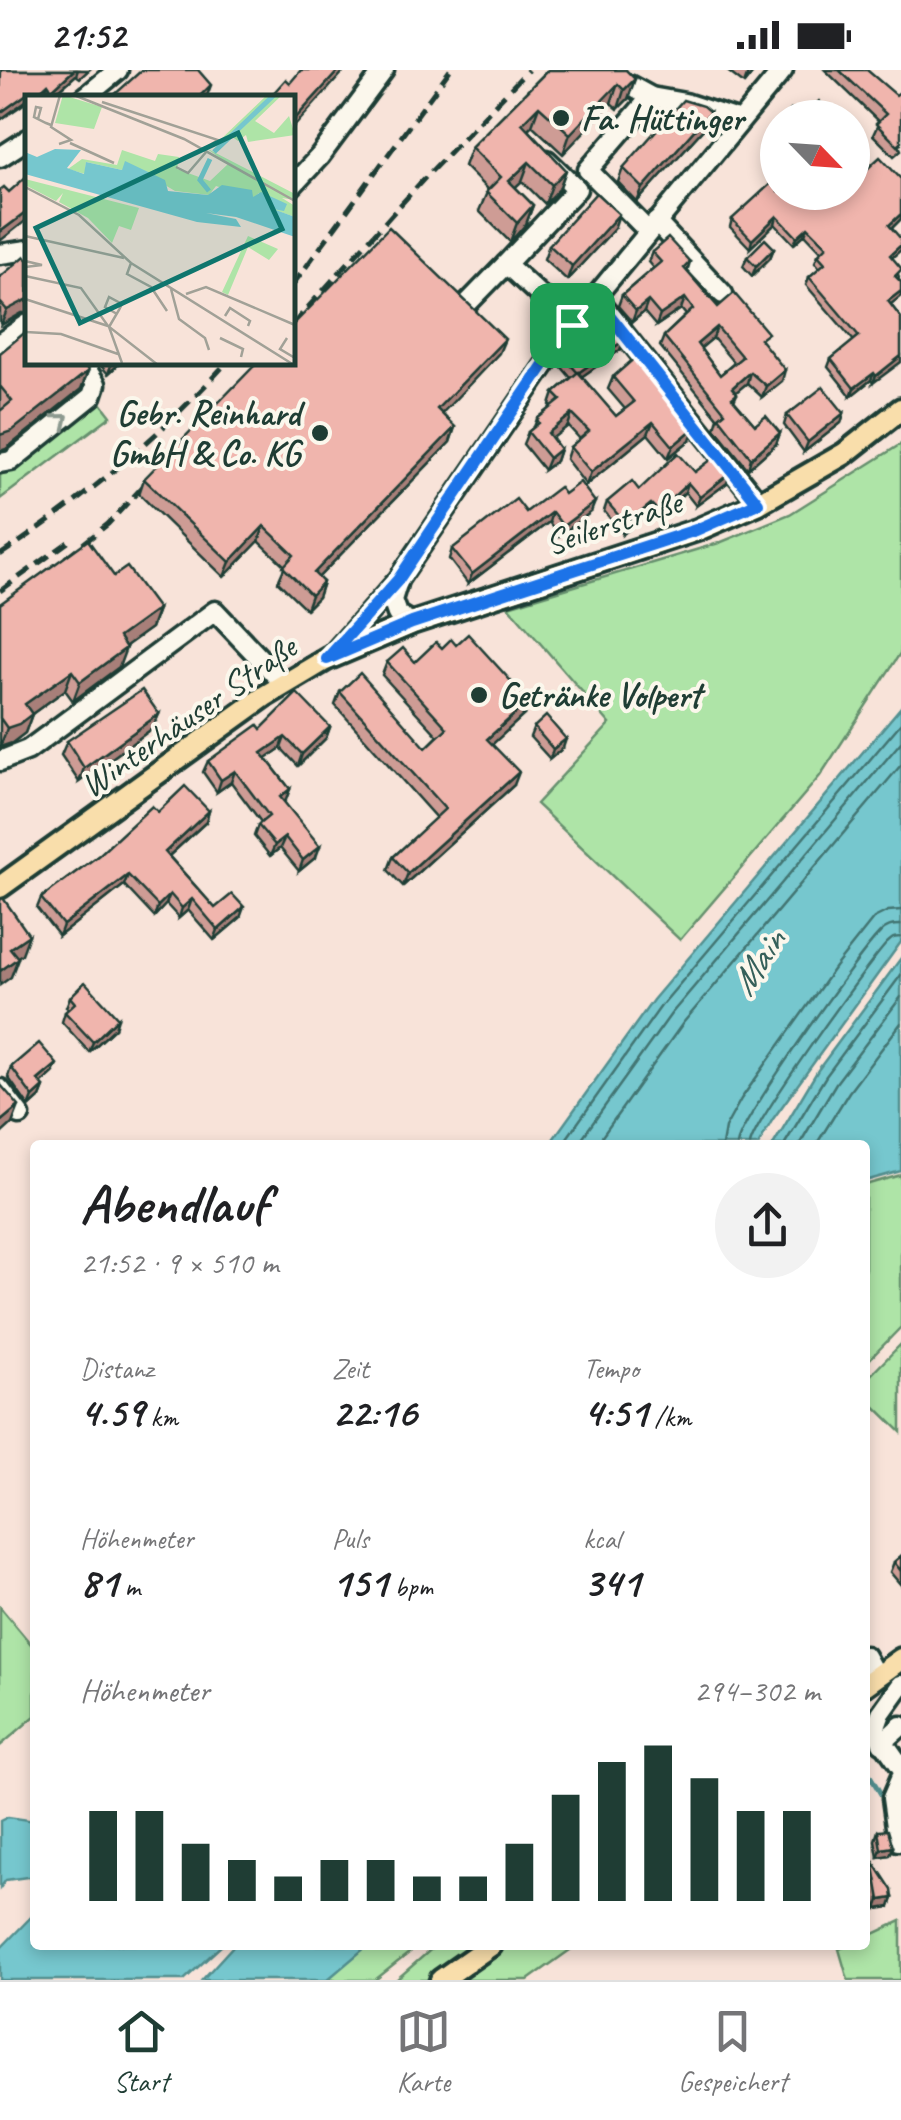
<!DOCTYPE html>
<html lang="de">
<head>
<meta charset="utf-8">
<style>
	body { margin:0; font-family:Caveat,sans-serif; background:#f2f2f2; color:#202124; height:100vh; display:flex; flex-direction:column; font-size:38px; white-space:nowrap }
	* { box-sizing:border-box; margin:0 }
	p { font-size:32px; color:#757577 }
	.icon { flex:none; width:55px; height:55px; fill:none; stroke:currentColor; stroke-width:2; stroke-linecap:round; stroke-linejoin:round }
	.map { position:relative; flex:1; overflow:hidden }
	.drawer { position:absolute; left:30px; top:1070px; width:840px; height:810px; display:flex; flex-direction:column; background:#fff; border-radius:10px; box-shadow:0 5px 15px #0003 }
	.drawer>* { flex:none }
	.needle { width:65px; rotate:115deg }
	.fabs { position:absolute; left:760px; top:30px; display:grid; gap:20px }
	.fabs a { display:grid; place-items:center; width:110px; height:110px; border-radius:50%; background:#fff; box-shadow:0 5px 15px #0003; font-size:50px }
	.pin { position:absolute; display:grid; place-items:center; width:85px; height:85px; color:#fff; margin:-42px; border-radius:20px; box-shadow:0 5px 15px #0006 }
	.round { display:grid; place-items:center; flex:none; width:105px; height:105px; border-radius:52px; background:#f2f2f2 }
	.head { display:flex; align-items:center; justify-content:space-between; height:170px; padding:0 50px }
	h1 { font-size:55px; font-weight:700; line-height:75px }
	.metrics { display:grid; grid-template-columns:repeat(3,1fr); gap:15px; height:170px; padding:10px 50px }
	.metrics div { display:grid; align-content:center }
	.metrics b { font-size:42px; font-weight:700 }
	.metrics small { font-size:28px; font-weight:400 }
	.metrics p { font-size:28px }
	.chart { height:280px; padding:20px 50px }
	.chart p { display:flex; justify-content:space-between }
	.chart svg { width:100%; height:180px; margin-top:10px; stroke:#1f3d34; stroke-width:6 }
	.status { display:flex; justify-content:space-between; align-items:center; height:70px; padding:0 50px; background:#fff; direction:ltr }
	.status svg { height:28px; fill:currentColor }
	.menu { display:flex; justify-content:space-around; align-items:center; height:140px; border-top:2px solid #e0e0e0; background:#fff; font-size:28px; color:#757577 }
	.menu a { display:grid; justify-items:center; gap:5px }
	.menu .active { color:#1f3d34 }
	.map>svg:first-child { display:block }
</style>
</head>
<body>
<div class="status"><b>21:52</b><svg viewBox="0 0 49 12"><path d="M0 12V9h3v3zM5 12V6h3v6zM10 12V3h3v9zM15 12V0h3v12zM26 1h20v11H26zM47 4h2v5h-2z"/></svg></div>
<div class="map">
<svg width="901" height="1910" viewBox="0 0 901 1910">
	<rect width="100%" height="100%" fill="#f8e3d9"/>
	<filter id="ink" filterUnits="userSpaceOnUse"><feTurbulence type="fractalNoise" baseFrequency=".01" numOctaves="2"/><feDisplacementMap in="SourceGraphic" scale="20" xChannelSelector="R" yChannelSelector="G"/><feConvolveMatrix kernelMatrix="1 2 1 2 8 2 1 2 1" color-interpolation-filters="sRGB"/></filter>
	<g filter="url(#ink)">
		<g fill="#aee4a7" stroke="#66906e" stroke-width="2.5">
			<polygon points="101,333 111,346 0,429 0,405"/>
			<polygon points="901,374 901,582 820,706 680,870 536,734 610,654 508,536 719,473 790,444"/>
			<polygon points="901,1105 901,1257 865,1294 865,1115"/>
			<polygon points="901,1274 901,1362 865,1327 865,1311"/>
			<polygon points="0,1537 35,1579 35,1646 0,1676"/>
			<polygon points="901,1851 901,1910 848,1910 839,1879 849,1875 865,1875 865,1868"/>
			<polygon points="365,1875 419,1875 375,1910 327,1910"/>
			<polygon points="436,1875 475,1875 426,1910 396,1910"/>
			<polygon points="501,1875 577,1875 528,1910 450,1910"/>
		</g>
		<g fill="#76c7ce" stroke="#539090" stroke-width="2.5">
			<polygon points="901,637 901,872 773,1049 758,1075 549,1075 653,930"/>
			<polygon points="901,888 901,1101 865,1111 865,1075 773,1075 818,1000"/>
			<polygon points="8,1747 35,1751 35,1806 6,1810 0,1818 0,1751"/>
			<polygon points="35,1843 35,1875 222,1875 184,1910 0,1910 0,1879"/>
			<polygon points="234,1875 365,1875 366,1877 327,1910 202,1910"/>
		</g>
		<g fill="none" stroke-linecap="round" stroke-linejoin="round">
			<g stroke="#427472" stroke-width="2.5">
				<polyline points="562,1075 661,936 901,653"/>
				<polyline points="577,1075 671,944 901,672"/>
				<polyline points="596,1075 683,953 901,695"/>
				<polyline points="722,1075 725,1058 741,1029 835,897 874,848 888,841 901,840"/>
				<path d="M737,1075C739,1052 858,885 880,863C886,856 892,855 901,855"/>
				<path d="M750,1075C753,1053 866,896 887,873C894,867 892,868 901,867"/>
				<polyline points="784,1075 826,1006 901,905"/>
				<polyline points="799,1075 836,1013 901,927"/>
				<polyline points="816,1075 849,1022 901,953"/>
			</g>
			<polyline stroke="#539090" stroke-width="5" points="865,1697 885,1731"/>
			<defs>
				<g id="minor">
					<polyline points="629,15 651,27 685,33 740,51"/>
					<polyline points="84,28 118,0"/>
					<polyline points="0,87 28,69"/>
					<polyline points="292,116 320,86 384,0"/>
					<polyline points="656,152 723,224"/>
					<polyline points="648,161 588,100 651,27"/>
					<polyline points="0,184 28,180"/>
					<polyline points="506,194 577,119 547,90"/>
					<polyline points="595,227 759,433"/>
					<polyline points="466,235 506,194 572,255"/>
					<polyline points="0,273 28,254"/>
					<polyline points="0,393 11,391 92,326 96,314 82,292"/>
					<polyline points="397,514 392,530 397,544 412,553"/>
					<polyline points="328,589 398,510 572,255 783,0"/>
					<polyline points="0,691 28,680 215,541 284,614"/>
					<polyline points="0,1019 20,1045"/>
					<polyline points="865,1586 876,1606"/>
					<polyline points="901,1615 881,1643 875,1660 901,1697"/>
					<polyline points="882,1673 901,1656"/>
					<polyline points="898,1771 892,1728 901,1707"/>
				</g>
				<g id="major">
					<polyline points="0,817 265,626 327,589 412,553 697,460 759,433 844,384 901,339"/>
					<polyline points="865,1615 901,1589"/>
					<polyline points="441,1910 491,1875"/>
				</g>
			</defs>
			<use href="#minor" stroke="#1f3d34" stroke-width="25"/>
			<use href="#major" stroke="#1f3d34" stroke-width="28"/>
			<use href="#minor" stroke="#fbf7ec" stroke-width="18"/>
			<use href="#major" stroke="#f9deab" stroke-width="20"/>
			<g stroke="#1f3d34" stroke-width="5" stroke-dasharray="15 8" stroke-linecap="butt">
				<polyline points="292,216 450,0"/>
				<polyline points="292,255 422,111 528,0"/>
				<path d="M0,485C82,431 161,366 227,292"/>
				<polyline points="65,488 108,454 159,399"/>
				<polyline points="0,521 71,470"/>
			</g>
		</g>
		<g fill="#ce9c95" stroke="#1f3d34" stroke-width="2.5" fill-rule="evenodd">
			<polygon points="1,0 89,0 80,8 76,5 51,28 47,28 44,24 40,28 28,28 28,31 0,50"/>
			<polygon points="548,0 626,0 628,29 618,39 611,33 563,84 532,55 528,59 566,100 559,119 545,134 522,111 515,117 533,135 526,154 510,172 479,141 488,120 464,96 471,77"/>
			<polygon points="726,0 755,0 744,14"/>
			<polygon points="825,0 867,0 901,80 894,86 873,65 879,52"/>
			<polygon points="710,42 705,57 637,132 618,112 623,98"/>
			<polygon points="866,100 901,109 901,149 892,158 892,188 899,207 891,235 901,248 873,313 871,310 851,326 828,297 831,289 854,271 806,215 809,207 820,198 815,192 818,185 821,181 805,164 794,174 775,154 750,178 730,157 732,149 811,129"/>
			<polygon points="614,159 567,210 544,189 549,175"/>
			<polygon points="774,178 770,188 752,206 743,196 747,187"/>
			<path d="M652,182L690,192L687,202L718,237L763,274L782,311L762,327L747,313L735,322L737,324L734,331L755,355L780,363L776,374L748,399L715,358L718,348L660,276L664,266L686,245L681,239L656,256L644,242L632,252L618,236L622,225L653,198L648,192ZM713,268L734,293L720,305L700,278Z"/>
			<polygon points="0,207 22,243 1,255 0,253"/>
			<polygon points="575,280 620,280 581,307 616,346 625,339 608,319 613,307 690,370 668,388 648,364 586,415 566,389 570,377 580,369 568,356 552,368 560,379 556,391 544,400 523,374 528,362 534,357 537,349 552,337 550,335 554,323 571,308 560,295 563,286"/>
			<polygon points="0,283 88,301 81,319 6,379 0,381"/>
			<polygon points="499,283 441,343 455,357 450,372 318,508 323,512 318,527 306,539 278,512 285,496 259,471 224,507 139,424 144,409"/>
			<polygon points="98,292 121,292 108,304"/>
			<polygon points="844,343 841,353 804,382 784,355 787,345"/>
			<polygon points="695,402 730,403 727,413 696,436 685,422 655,450 648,443 623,464 604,441 607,432"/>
			<polygon points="564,424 591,442 559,466 549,452 468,514 449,489 452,479 526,442"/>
			<polygon points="114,506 158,539 151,558 125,576 119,597 73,631 65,620 32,644 25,663 12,673 0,677 0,534"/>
			<polygon points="442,578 525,644 492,674 514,715 403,816 388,800 393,787 436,748 335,635 340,622 426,678 438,666 382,605 387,592 415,592"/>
			<polygon points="159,644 153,658 79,712 61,685 67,671"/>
			<polygon points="330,657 326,668 298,696 281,678 266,688 290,719 284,732 316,787 299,801 280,778 270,786 254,766 258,755 261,752 231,712 217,722 203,702 208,691 261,659"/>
			<polygon points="534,657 563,678 550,689 530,667"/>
			<polygon points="209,741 206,752 169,786 215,838 240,848 214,870 188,840 179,848 166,834 154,847 124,815 59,866 37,838 41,828 158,742"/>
			<polygon points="70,927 115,958 89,982 62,952 65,942 69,939 66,937"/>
			<polygon points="11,997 53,1003 41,1014 44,1017 40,1027 29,1037 8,1007"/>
			<polygon points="901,1486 901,1515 890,1502 894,1492"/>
			<polygon points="878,1761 893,1777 890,1785 878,1787 875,1770"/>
			<polygon points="873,1791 893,1828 890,1837 877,1839 870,1800"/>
		</g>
		<g fill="#a87f79" stroke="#1f3d34" stroke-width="2.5">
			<polygon points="74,0 78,0 76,5 50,28 52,20"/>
			<polygon points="339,0 345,0 292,59 292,52"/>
			<polygon points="623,0 611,33 563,84 570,64"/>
			<polygon points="749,0 755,0 744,14"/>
			<polygon points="635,9 628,29 618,39 624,20"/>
			<polygon points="48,14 44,24 40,28 34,28"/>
			<polygon points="211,15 207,26 198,28"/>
			<polygon points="31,21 27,30 0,50 0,43"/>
			<polygon points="539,36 532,55 515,72 522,53"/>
			<polygon points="710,42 705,57 637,132 643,118"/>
			<polygon points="529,92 522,111 502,130 509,111"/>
			<polygon points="566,100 559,119 545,134 552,115"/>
			<polygon points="533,135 526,154 510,172 517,153"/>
			<polygon points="28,141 28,149 0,171 0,162"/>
			<polygon points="619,144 614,159 567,210 572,196"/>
			<polygon points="901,144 901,149 887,163 889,155"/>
			<polygon points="777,146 775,154 750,178 752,170"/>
			<polygon points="808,157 805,164 794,174 797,167"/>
			<polygon points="901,175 901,180 887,192 890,185"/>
			<polygon points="774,178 770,188 752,206 756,196"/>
			<polygon points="901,221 901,226 885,239 888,231"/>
			<polygon points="685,228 681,239 656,256 660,245"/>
			<polygon points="27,229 28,243 22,243 1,255 7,240"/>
			<polygon points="648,231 644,242 632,252 636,241"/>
			<polygon points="717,257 713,268 693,285 697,274"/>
			<polygon points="505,269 499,283 432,354 437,339"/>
			<polygon points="623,271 620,280 574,312 578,303"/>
			<polygon points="901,286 901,292 873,313 876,306"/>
			<polygon points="112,292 121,292 108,304"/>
			<polygon points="785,300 782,311 762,327 766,316"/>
			<polygon points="88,301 81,319 6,379 0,381 0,365"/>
			<polygon points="750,302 747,313 728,329 732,318"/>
			<polygon points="874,303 871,310 851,326 854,318"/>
			<polygon points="844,343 841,353 804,382 808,372"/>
			<polygon points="572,344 568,356 544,375 548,363"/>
			<polygon points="653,352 648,364 586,415 591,402"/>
			<polygon points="455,357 450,372 308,518 314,503"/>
			<polygon points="694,358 690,370 668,388 673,376"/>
			<polygon points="780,363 776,374 748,399 751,388"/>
			<polygon points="560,379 556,391 544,400 549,388"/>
			<polygon points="730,403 727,413 696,436 700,427"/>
			<polygon points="688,413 685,422 655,450 658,441"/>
			<polygon points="595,432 591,442 559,466 563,456"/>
			<polygon points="651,434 648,443 623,464 626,454"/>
			<polygon points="552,442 549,452 468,514 472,504"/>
			<polygon points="264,456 259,471 224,507 230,492"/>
			<polygon points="323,512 318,527 306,539 311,525"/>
			<polygon points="158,539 151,558 112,586 119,567"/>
			<polygon points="126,578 119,597 73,631 80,612"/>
			<polygon points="72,601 65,620 18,654 25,634"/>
			<polygon points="529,631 525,644 483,683 487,669"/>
			<polygon points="32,644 25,663 12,673 0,677 7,658"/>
			<polygon points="159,644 153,658 79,712 84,698"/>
			<polygon points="330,657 326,668 298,696 302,684"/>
			<polygon points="285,667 281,678 258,694 262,683"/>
			<polygon points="566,669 563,678 550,689 553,679"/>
			<polygon points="235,701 231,712 217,722 221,710"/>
			<polygon points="519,702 514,715 403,816 408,803"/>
			<polygon points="290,719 286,730 276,738 280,727"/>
			<polygon points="209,741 206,752 161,793 165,782"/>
			<polygon points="285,767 280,778 270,786 275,775"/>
			<polygon points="320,776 316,787 299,801 303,790"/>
			<polygon points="128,805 124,815 59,866 63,855"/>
			<polygon points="170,824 166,834 154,847 158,836"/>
			<polygon points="192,829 188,840 179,848 182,838"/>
			<polygon points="244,837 240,848 214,870 218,860"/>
			<polygon points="29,865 22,884 3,897 10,878"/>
			<polygon points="18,888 11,907 0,915 0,901"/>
			<polygon points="118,948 115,958 89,982 93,972"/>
			<polygon points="57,994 53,1003 34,1020 38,1010"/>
			<polygon points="44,1017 40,1027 29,1037 33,1027"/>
			<polygon points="19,1036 12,1054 0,1065 0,1052"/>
			<polygon points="893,1777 890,1785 878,1787 881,1779"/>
			<polygon points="893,1828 890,1837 877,1839 880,1830"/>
		</g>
		<g fill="#f0b5ad" stroke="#1f3d34" stroke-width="2.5" fill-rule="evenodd">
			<polygon points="1,0 74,0 52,20 48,14 35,26 31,21 0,43"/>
			<polygon points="142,0 198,0 211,15 198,28 114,28 113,26"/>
			<polygon points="301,0 339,0 292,52 292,28 269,28 286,9 290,13"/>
			<polygon points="548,0 626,0 635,9 624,20 618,14 570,64 539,36 522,53 566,100 552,115 529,92 509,111 533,135 517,153 486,122 501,107 471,77"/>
			<polygon points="839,0 867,0 896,25 901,21 901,73 898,76 876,54 886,44"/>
			<polygon points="683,30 703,36 710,42 643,118 623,98"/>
			<polygon points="819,31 835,48 803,48"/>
			<polygon points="791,40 798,48 784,48"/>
			<polygon points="852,87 866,100 880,87 901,109 901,144 889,155 901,169 901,175 890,185 901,198 901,200 895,206 901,212 901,221 888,231 901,248 901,286 876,306 874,303 854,318 831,289 859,266 809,207 825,193 818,185 827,176 808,157 797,167 777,146 752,170 732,149 778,107 778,122 805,122 811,129 818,122 852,122"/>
			<polygon points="28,105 28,141 0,162 0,120 4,117 9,122"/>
			<polygon points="596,123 619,144 572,196 549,175"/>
			<polygon points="389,157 505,269 437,339 455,357 314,503 323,512 311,525 283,497 294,485 264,456 230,492 144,409 258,292 292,292 292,256"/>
			<path d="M668,168L690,192L684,198L718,237L734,223L768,263L760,269L785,300L766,316L750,302L732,318L737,324L732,328L755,355L766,346L780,363L751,388L719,347L725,342L664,266L693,239L685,228L660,245L648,231L636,241L622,225L661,192L652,182ZM717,257L742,287L720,305L697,274Z"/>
			<polygon points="765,169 774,178 756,196 747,187"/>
			<polygon points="25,186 28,190 28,229 7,240 0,232 0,207"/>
			<polygon points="611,254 623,271 578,303 563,286 571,275 575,280"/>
			<polygon points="28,260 28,292 84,292 88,301 12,361 0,365 0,341 12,331 0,316 0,283"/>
			<polygon points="637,286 694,358 673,376 653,352 591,402 570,377 589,361 572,344 548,363 560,379 549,388 528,362 539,353 537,349 561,330 554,323 578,302 616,346 634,332 613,307"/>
			<polygon points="823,317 844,343 808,372 787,345"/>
			<polygon points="678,383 695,402 716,386 730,403 700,427 688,413 658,441 651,434 626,454 607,432 632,411 639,420"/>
			<polygon points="580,412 595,432 563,456 552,442 472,504 452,479 516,429 526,442 559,417 564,424"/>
			<polygon points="88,470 114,506 127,497 158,539 119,567 126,578 80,612 72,601 25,634 32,644 19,654 7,658 0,648 0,534"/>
			<polygon points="468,564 529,631 487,669 519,702 408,803 393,787 445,739 340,622 360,603 426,678 447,658 387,592 403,578 415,592 436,572 442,578 451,569 456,575"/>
			<polygon points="142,620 159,644 84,698 67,671"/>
			<polygon points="297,623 330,657 302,684 285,667 262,683 290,719 280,727 320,776 303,790 285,767 275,775 258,755 269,746 235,701 221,710 208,691 258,655 261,659"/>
			<polygon points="546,646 566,669 553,679 534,657"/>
			<polygon points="185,716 209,741 165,782 215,838 232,824 244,837 218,860 192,829 182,838 170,824 158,836 128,805 63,855 41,828 99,785 152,736 158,742"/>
			<polygon points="3,828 29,865 10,878 18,888 0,901 0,830"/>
			<polygon points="85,912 118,948 93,972 65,942 75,933 70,927"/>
			<polygon points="39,973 57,994 38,1010 44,1017 33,1027 11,997"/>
			<polygon points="0,1014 19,1036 0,1052"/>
			<polygon points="901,1486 901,1501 894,1492"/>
			<polygon points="888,1760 893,1777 881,1779 878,1761"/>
			<polygon points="873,1791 892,1820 893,1828 880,1830"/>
		</g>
		<defs><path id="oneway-chevron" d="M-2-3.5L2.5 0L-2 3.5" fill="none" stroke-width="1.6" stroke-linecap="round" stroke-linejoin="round" transform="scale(2.5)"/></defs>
		<use stroke="#8d9a90" href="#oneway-chevron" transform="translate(62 350) rotate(-39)"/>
	</g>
	<g fill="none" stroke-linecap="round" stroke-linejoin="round" filter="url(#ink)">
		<defs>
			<polygon id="route" points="595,227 758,433 696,460 412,553 327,589 398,510 551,284"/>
		</defs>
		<use href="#route" stroke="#fff" stroke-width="20"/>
		<use href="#route" stroke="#1a73e8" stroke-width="12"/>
	</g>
	<g fill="#1f3d34" stroke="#fbf7ec" stroke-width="4">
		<circle cx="561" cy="48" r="10"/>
		<circle cx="320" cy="363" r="10"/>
		<circle cx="479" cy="625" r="10"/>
	</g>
	<g text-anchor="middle" stroke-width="8" stroke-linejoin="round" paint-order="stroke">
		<g font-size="35" font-weight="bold" fill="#1f3d34" stroke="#fbf7ec" text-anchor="start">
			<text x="581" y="60">Fa. Hüttinger</text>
			<text x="300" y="355" text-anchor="end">Gebr. Reinhard<tspan x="300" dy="40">GmbH &amp; Co. KG</tspan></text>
			<text x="499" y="637">Getränke Volpert</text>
		</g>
		<g font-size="35" fill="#1f3d34" stroke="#fbf7ec">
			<text transform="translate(613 452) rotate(-18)" y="12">Seilerstraße</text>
			<text transform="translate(188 646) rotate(-35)" y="12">Winterhäuser Straße</text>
		</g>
		<g font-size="38" font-style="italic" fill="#35605a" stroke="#fbf7ec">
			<text transform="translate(757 892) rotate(-57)" y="13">Main</text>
		</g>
	</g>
	<g transform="translate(25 25)">
		<rect width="270" height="270" fill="#f8e3d9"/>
		<path d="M38,0L77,12L69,34L30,28ZM242,0H257L230,26L249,38L264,21L270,40L223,47L221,40L213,46L206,41L193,47ZM181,53L270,99V105L257,103L270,111V122L244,113L234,98L228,103L191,91L184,100L150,96L108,71L97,75L61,67L60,79L43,74L57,64L92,70L97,55L130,66L133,59L154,62L152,74L185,86L203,69ZM0,84L114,113L106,135L94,131L87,148L63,123L34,107L38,98L31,106L0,90ZM223,141L253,154L244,165L223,152L203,200L197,197Z" fill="#aee4a7"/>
		<path d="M30,54L56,55L42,73L59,79L61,67L97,75L100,66L140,85L143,96L183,100L197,90L227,95L228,102L236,97L262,109L259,116L248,114L270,122V142L211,122L181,118L211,124L216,132L172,127L0,79V57L12,62Z" fill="#76c7ce"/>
		<path fill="none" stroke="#76c7ce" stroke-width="5" d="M189,57L249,0M184,96L175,85L185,64"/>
		<path fill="none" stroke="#a1a197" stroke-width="2.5" d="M49,0L159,44L270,106M77,7L193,45L180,53M13,24L16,13L11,12L9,22L21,28L26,30M45,48L89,68M34,49L46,45L26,32L35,0M151,72L163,78L182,56M0,92L54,120L106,168L269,270M0,141L99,163M0,166L17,170L0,172M106,168L102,179L126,192L142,216M0,181L56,193L83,231L133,270M146,194L154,224L180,243L184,255M161,199L181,192L270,230M0,204L83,231M92,219L80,212L84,202L97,209L94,215L84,232L97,268M200,221L205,213L225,226L223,231M1,237L36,239L93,259M195,243L218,254L216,262M262,243L255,254L270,263"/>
		<path fill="#0f766e" fill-opacity="0.15" stroke="#0f766e" stroke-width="5" d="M213,38L257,134L55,228L11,133Z"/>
		<rect width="270" height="270" fill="none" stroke="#1f3d34" stroke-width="5"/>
	</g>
</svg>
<div class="fabs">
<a><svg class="needle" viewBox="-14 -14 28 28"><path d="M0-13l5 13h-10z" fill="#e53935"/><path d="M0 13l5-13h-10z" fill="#757577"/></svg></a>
</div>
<div class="pin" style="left:572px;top:255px;background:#1e9e55"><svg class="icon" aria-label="arrive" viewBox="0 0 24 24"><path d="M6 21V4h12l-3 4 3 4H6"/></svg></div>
<section class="drawer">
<div class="head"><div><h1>Abendlauf</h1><p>21:52 · 9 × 510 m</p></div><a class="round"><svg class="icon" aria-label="share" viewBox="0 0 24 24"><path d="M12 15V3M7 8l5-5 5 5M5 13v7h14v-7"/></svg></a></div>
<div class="metrics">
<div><p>Distanz</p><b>4.59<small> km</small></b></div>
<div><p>Zeit</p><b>22:16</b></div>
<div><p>Tempo</p><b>4:51<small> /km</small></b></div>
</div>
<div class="metrics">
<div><p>Höhenmeter</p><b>81<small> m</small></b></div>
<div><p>Puls</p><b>151<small> bpm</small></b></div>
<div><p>kcal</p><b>341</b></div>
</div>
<div class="chart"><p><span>Höhenmeter</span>294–302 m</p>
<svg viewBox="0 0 160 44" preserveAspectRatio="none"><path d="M5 44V22M15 44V22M25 44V30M35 44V34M45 44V38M55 44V34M65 44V34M75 44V38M85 44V38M95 44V30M105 44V18M115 44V10M125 44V6M135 44V14M145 44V22M155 44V22"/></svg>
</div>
</section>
</div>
<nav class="menu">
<a class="active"><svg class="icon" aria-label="home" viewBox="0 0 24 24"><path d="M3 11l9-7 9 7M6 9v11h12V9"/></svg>Start</a>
<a><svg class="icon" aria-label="map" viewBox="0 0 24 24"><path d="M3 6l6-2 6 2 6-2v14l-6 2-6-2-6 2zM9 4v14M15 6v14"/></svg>Karte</a>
<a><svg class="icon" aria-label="saved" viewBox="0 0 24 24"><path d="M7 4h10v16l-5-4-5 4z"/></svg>Gespeichert</a>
</nav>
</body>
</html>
